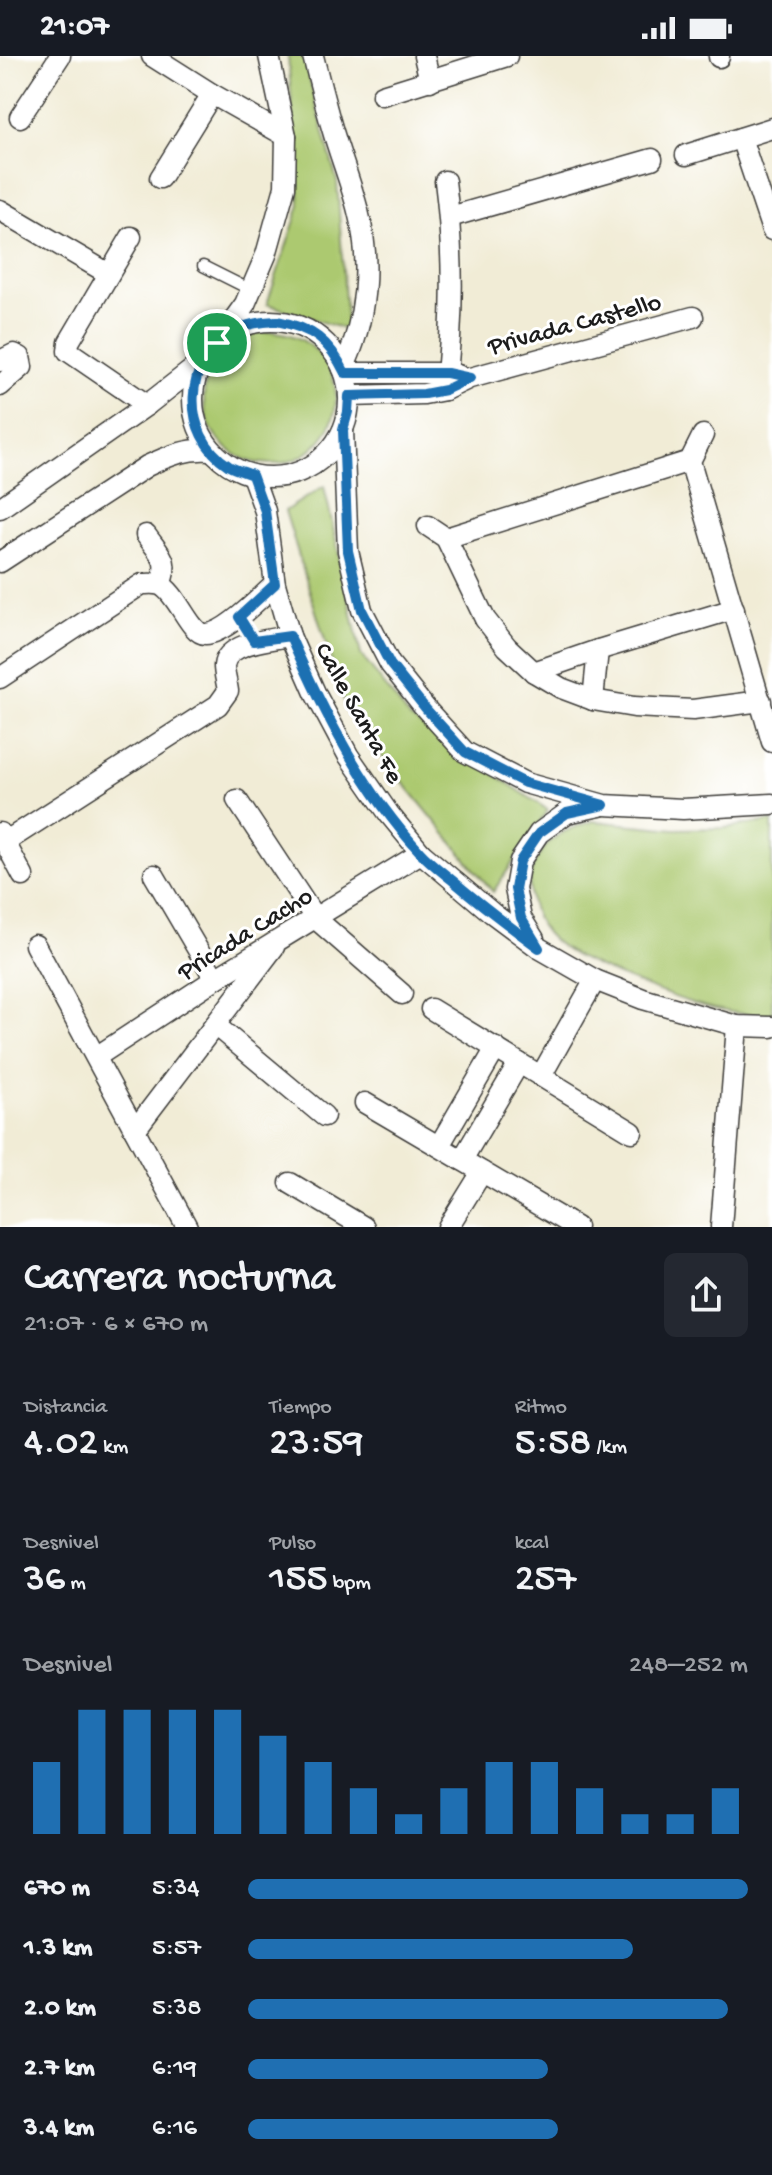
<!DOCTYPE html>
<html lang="es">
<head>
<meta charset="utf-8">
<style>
	body { margin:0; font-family:"Gochi Hand",sans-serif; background:#242831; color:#f1f3f6; height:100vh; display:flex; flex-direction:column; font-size:30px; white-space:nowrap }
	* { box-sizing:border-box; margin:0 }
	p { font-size:26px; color:#9ea1a6 }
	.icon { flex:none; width:44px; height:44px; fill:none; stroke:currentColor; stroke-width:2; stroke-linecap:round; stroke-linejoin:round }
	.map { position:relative; height:1171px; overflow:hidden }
	.side { display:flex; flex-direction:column; background:#171b24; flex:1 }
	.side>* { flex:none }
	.pin { position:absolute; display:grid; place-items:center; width:68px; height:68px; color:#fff; margin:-34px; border:4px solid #fff; border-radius:50%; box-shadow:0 2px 8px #0007 }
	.round { display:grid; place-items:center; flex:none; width:84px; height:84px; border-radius:12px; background:#242831 }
	.headline { display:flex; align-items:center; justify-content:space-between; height:136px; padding:0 24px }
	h1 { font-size:44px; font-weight:600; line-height:60px }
	.metrics { display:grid; grid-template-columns:repeat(3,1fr); gap:12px; height:136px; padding:8px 24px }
	.metrics div { display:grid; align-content:center }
	.metrics b { font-size:40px; font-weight:600 }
	.metrics small { font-size:22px; font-weight:400 }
	.metrics p { font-size:22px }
	.chart { height:224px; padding:16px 24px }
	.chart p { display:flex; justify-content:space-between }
	.chart svg { width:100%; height:144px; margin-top:8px; stroke:#1f6fb2; stroke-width:6 }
	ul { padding:0 24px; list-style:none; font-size:26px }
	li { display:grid; grid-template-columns:128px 96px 1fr; align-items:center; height:60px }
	li i { height:20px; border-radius:10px; background:#1f6fb2 }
	.status { display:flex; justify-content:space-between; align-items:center; height:56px; padding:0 40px; background:#171b24; direction:ltr }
	.status svg { height:22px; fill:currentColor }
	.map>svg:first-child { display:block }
</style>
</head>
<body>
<div class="status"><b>21:07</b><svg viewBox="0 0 49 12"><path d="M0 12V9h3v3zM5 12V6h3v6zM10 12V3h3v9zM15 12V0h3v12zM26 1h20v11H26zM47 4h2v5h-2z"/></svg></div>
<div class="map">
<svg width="772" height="1171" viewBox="0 0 772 1171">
	<rect width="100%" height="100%" fill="#fff"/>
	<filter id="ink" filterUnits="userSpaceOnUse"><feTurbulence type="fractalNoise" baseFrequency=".0125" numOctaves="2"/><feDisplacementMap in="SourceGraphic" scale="16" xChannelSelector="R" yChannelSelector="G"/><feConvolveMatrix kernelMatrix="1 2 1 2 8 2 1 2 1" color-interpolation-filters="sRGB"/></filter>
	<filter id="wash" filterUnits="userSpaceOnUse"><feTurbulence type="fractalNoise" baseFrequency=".006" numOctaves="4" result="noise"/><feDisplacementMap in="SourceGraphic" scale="32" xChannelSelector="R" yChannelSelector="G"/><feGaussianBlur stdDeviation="1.8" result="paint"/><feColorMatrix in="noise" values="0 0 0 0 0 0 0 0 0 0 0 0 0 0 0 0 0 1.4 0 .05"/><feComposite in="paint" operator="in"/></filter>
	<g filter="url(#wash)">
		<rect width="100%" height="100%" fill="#f1ecd6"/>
		<g fill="#acc970" stroke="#647246" stroke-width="2">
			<polygon points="288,0 303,0 337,125 347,274 267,248 300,149"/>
			<circle cx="270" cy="342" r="66"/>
			<polygon points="324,430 361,599 410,662 548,754 493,836 348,659 285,455"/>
			<path d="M593,765L675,773L724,772L772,765V959C719,961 667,939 618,919C596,910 571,900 553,884C534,867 524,836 533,811C545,782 565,773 593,765Z"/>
		</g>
	</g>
	<g filter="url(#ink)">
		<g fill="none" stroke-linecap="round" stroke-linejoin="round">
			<defs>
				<polyline id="service" points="203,210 251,234"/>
				<g id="minor">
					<polyline points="152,0 212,38 286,80"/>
					<path d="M313,0C319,24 325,48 332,72C340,100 351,127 358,155C372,207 366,265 343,313"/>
					<polyline points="424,0 430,25"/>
					<polyline points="719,0 719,1"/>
					<polyline points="382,39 507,0"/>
					<polyline points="20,61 60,0"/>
					<polyline points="741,82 772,174"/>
					<polyline points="686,99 772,72"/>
					<polyline points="160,122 212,38"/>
					<polyline points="0,154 109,218"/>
					<polyline points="450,161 652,103"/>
					<polyline points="131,181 69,286 68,295 147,349"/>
					<circle cx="271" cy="343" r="78"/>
					<polyline points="222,280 245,248 266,199 285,131 286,80 269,0"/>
					<polyline points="0,305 14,298 20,301 22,311 0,330"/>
					<polyline points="345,317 447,317 458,319"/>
					<path d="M445,334C454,264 454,195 445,125"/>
					<polyline points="349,340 424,338 445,334 470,322 693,261"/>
					<polyline points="343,374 348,495 362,554 390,608 426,653 465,696 525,727 604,749 683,753 772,748"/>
					<polyline points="703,379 690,405 772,686"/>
					<polyline points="252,419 265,455 275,528 290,580 316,639 348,699 389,758 421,797 492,857 539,892 595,924 643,943 737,970 772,971"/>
					<polyline points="0,452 147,349 202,306"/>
					<polyline points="428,470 446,482 485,563 507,591 534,616 561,632 593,644 634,651 693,654 761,645"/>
					<path d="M146,479C160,499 171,504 160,528"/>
					<polyline points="446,482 690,405"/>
					<path d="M0,506L147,410C168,400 187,392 211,394"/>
					<polyline points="534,616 598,594 734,553"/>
					<path d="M0,622L142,528C147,528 155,527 160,529C177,536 190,578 205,578C224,579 261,541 275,528"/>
					<polyline points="593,644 598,594"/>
					<polyline points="237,744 315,862 402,938"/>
					<polyline points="0,777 23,820"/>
					<path d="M5,786L218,649L228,635C227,627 224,618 224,610C226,586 273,583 290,580"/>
					<polyline points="154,819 215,923"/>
					<polyline points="534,883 521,862 515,833 520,805 539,777 567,757 600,750"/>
					<polyline points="35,889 187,1171"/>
					<polyline points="431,953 632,1076"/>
					<polyline points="215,969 324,1060"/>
					<polyline points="96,1001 215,923 421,797"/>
					<polyline points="541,1020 595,924"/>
					<polyline points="365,1047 576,1171"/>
					<polyline points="135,1074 274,891"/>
					<polyline points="439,1090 496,992"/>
					<polyline points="462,1104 519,1007"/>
					<polyline points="290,1127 364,1171"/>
					<polyline points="448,1171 482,1116"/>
					<polyline points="721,1171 737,970"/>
				</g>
			</defs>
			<use href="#service" stroke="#3c3b38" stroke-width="13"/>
			<use href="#minor" stroke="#3c3b38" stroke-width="23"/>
			<use href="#service" stroke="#fff" stroke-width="10"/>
			<use href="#minor" stroke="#fff" stroke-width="20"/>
		</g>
	</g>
	<g fill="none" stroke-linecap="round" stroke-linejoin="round" filter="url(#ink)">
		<defs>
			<path id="route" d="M277,265C312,272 329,284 345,317H447L470,322L445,334L424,338L349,340L348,356L343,374L348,495L362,554L390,608L426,653L465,696L525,727L604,749L567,757L539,777L520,805L515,833L521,862L539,892C509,870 480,848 452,824C441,815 429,806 420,796C362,733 324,657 290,580L254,585L239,561L275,528L265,455L252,419C245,416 236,414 229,410C179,378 183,303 234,275C248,267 262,266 277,265Z"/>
		</defs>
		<use href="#route" stroke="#fff" stroke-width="16"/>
		<use href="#route" stroke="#1f6fb2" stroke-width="10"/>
	</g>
	<g text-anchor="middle" stroke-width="6" stroke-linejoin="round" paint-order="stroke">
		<g font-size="26" fill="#1c1c1c" stroke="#fff">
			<text transform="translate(574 266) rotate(-15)" y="9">Privada Castello</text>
			<text transform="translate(361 656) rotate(61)" y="9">Calle Santa Fe</text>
			<text transform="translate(244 876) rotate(-32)" y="9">Pricada Cacho</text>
		</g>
	</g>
</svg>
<div class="pin" style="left:217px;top:287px;background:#1e9e55"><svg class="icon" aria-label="arrive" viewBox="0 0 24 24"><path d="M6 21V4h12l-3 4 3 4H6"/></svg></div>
</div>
<section class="side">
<div class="headline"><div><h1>Carrera nocturna</h1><p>21:07 · 6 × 670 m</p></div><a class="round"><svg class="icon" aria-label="share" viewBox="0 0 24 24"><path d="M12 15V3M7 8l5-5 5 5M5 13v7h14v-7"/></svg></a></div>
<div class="metrics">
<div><p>Distancia</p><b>4.02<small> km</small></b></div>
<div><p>Tiempo</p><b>23:59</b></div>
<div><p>Ritmo</p><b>5:58<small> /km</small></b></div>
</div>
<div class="metrics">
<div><p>Desnivel</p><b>36<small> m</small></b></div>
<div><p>Pulso</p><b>155<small> bpm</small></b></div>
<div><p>kcal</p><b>257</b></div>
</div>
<div class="chart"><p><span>Desnivel</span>248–252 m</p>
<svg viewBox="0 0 160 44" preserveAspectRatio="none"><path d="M5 44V22M15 44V6M25 44V6M35 44V6M45 44V6M55 44V14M65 44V22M75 44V30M85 44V38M95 44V30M105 44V22M115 44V22M125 44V30M135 44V38M145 44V38M155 44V30"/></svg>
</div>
<ul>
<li><b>670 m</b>5:34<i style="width:100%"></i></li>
<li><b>1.3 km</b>5:57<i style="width:77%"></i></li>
<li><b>2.0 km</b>5:38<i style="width:96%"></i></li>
<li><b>2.7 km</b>6:19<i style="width:60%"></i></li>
<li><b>3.4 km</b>6:16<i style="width:62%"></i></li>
</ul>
</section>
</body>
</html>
